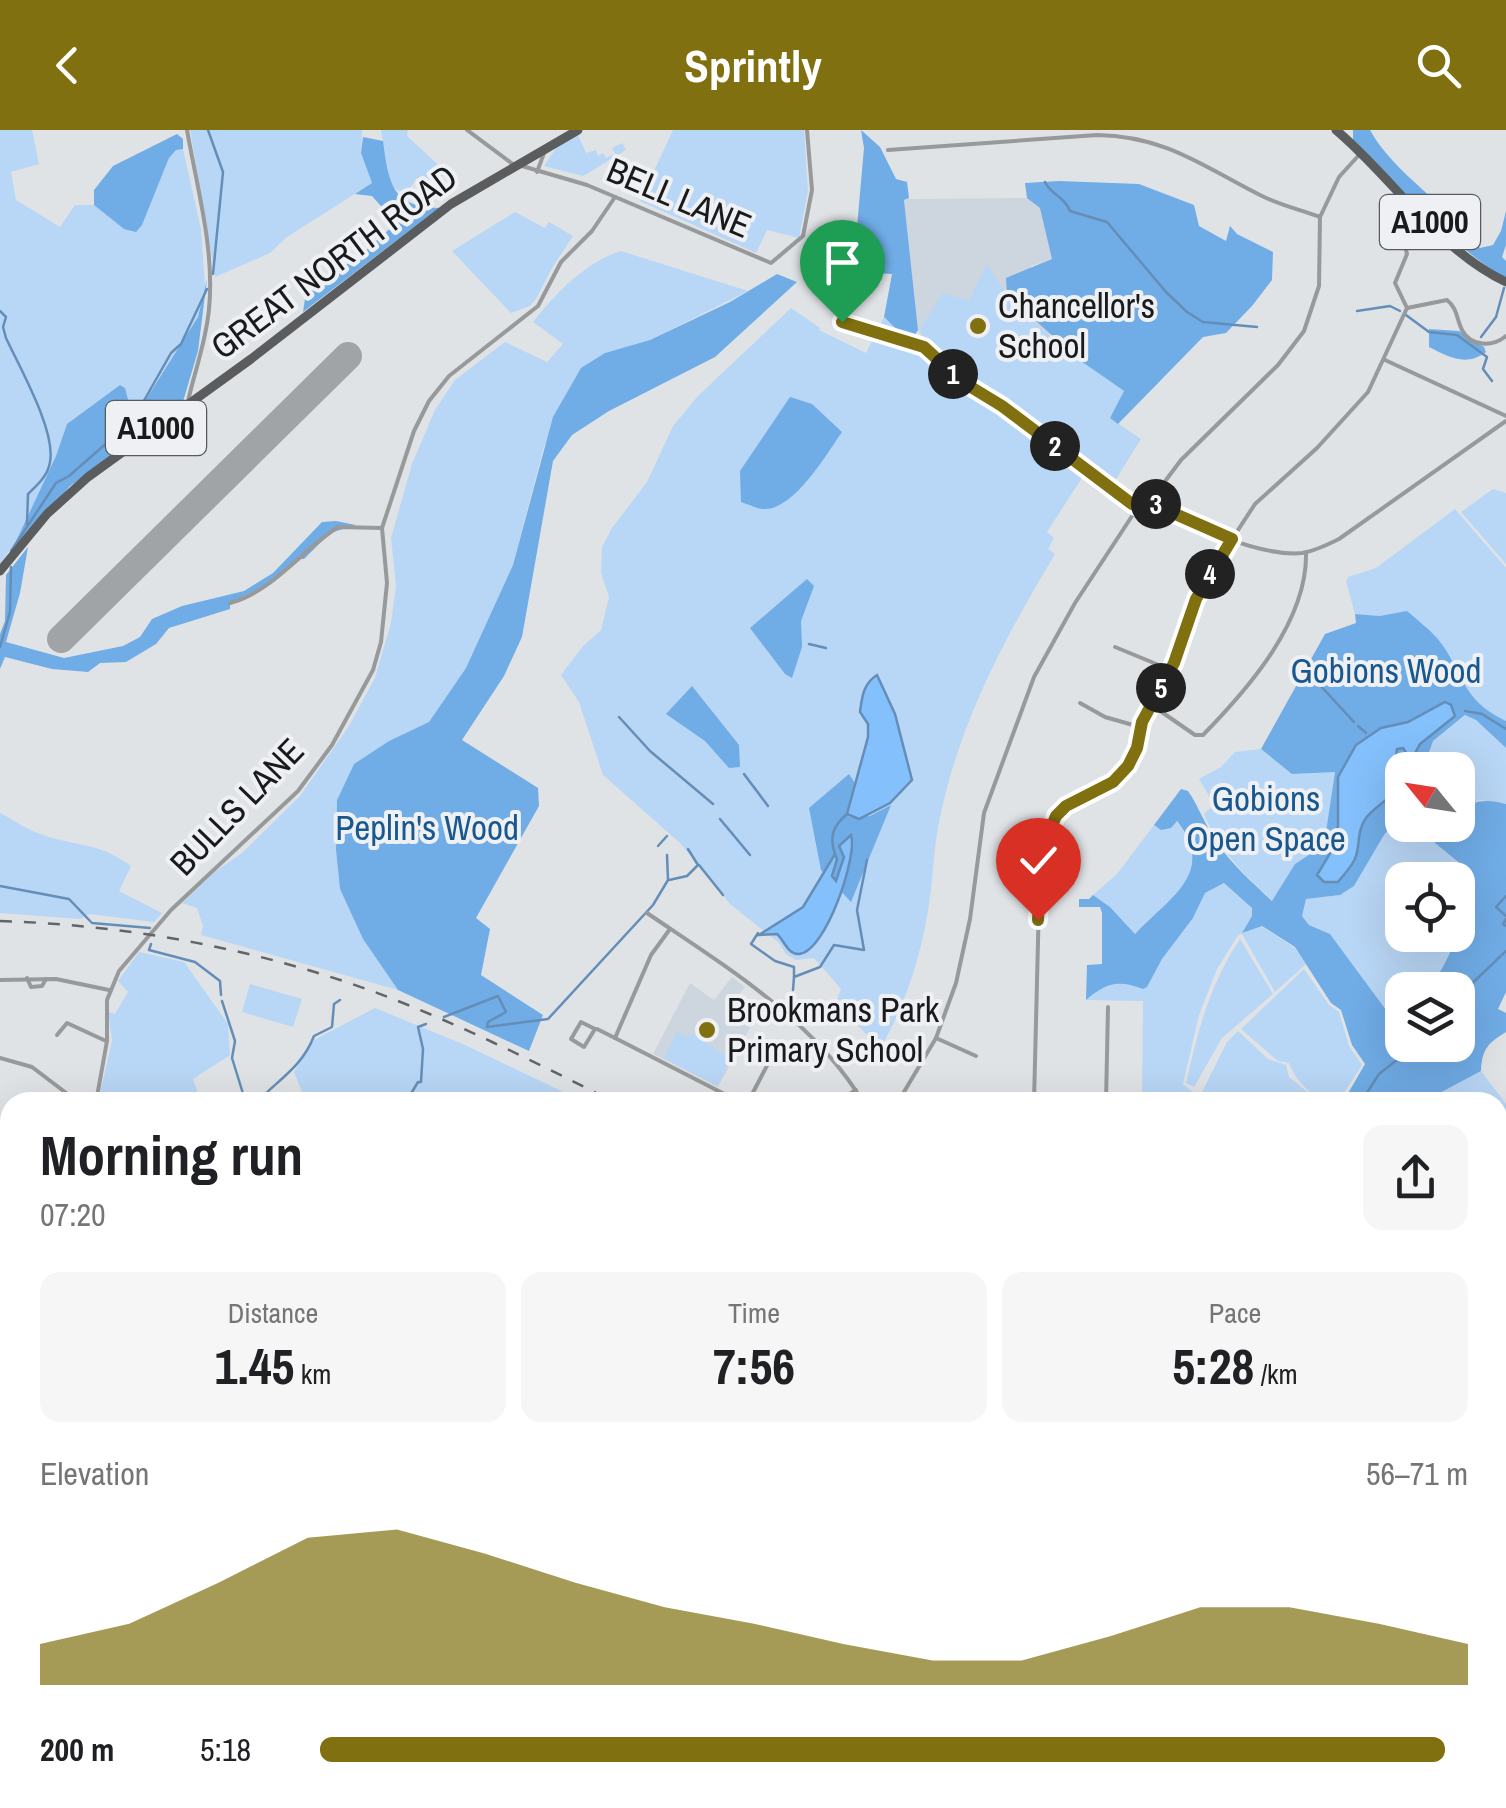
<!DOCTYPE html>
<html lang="en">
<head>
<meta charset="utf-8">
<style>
	body { margin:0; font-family:"Archivo Narrow",sans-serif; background:#f6f6f6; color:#202124; height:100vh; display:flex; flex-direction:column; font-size:38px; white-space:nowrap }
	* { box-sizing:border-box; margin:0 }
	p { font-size:32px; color:#757577 }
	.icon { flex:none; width:55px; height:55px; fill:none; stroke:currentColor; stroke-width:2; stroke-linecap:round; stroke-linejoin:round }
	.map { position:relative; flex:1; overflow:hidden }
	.drawer { position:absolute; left:0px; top:962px; width:1508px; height:718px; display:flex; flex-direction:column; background:#fff; border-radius:30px 30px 0 0; box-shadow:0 10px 40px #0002 }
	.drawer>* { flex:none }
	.needle { width:65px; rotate:300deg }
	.controls { position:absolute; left:1385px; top:622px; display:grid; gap:20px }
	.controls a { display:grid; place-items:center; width:90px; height:90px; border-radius:20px; background:#fff; box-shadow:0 10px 40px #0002; font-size:50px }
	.pin { position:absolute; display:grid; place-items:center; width:85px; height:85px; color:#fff; margin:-102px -42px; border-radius:50% 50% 50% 0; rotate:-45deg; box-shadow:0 0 10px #0007 }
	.pin .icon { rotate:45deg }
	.km { position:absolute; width:50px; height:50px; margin:-25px; border-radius:50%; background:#222; color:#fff; font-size:28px; line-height:50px; text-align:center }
	.round { display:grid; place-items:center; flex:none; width:105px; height:105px; border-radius:20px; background:#f6f6f6 }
	.head { display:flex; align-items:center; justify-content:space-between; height:170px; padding:0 40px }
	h1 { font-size:55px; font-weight:700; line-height:75px }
	.figures { display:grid; grid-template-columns:repeat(3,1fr); gap:15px; height:170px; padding:10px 40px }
	.figures div { display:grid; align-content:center; border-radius:20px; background:#f6f6f6; text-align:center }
	.figures b { font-size:50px; font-weight:700 }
	.figures small { font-size:28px; font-weight:400 }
	.figures p { font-size:28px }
	.chart { height:280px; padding:20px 40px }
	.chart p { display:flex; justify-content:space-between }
	.chart svg { width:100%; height:180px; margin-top:10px; fill:#80700f; opacity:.7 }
	ul { padding:0 40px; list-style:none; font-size:32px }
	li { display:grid; grid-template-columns:160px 120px 1fr; align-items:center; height:75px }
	li i { height:25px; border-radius:12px; background:#80700f }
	header { display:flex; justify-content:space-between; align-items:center; height:130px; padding:0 40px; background:#80700f; color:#fff; font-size:45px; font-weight:700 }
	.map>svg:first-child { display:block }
</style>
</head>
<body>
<header><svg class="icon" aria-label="back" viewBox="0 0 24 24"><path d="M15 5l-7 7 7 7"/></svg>Sprintly<svg class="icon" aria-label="search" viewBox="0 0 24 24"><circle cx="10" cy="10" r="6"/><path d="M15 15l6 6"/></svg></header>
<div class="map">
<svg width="1506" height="1678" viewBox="0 0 1506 1678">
	<rect width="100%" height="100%" fill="#e0e3e6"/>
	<g fill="#cdd6de">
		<polygon points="1027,68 1040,77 1047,99 1052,129 1031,136 1084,332 958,245 926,215 918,200 904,69"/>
		<polygon points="732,847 745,857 727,880 750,898 718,957 653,924 690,853 714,870"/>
		<polygon points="1498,1578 1506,1581 1506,1678 1428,1678 1433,1670 1498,1670"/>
		<polygon points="899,1670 1185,1670 1181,1678 1046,1678 1036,1672 1020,1678 912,1678"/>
	</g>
	<g fill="#b8d6f5" fill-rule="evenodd">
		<polygon points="0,0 32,0 39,34 11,42 16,70 60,97 75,75 94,75 124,99 142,95 169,28 176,20 183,19 201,99 205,157 198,187 137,283 132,284 125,258 120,255 67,294 56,326 17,410 0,434"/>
		<polygon points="190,0 362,0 361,23 372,53 287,107 270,123 215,147"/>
		<polygon points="381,0 408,0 407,6 446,42 433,57 417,48 406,64 391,57"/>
		<polygon points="673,0 804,0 808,61 799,108 767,100 756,123 640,71"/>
		<polygon points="578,5 586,23 596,20 598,26 603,23 606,28 615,24 612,18 622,13 626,20 583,46 544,36 558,15"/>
		<polygon points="515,82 545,98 549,92 573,106 552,138 536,169 530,176 511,183 452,121"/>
		<path d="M621,121L748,161L650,210L605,223L544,316L513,435L466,538L429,592L389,611L354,634L337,670L336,720L340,759L363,809L398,860L201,805L203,796L197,778L182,773L216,741L242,723L300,666L349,596L375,548L391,493L396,456L391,408L412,334L435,280L455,250L505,212L547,232L563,214L533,192C555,164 587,131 621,121Z"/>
		<path d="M987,133C1012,184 1078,229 1125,262L1110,288L1141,309L1113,354L958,245L926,215L920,199L943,163L969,171Z"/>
		<path d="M791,178L820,198L819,200L866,223L884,187L959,252L1087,340L1047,402L1054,408L1048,419L1055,424C1006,506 961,589 941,683C934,711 934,738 930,767C923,820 907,872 880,919L836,872L841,859L814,828L796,830L786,824L779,813L730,774L680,713L603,645L579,572L561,545L583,516L601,500L609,467L601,443L602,417L612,398L647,352L673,296L698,266Z"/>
		<polygon points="1493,359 1506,363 1506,434 1461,382"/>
		<polygon points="1455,379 1506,438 1506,591 1485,581 1465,559 1437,509 1380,486 1355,484 1346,451 1348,447 1376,438"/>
		<polygon points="1466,585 1476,590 1506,618 1506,674 1480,670 1458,680 1458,640 1423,640 1433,611"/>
		<path d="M1261,619L1293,644L1335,642L1324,715L1295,734L1273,771C1244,744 1219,721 1204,684L1214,674L1199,649L1221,637L1235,622Z"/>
		<path d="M0,683C12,689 23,697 35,702C71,717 96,710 131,736L119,761L162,783L154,792L90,784L80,789L0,783Z"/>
		<path d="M1402,684V695H1443L1437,699L1435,713L1474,744C1465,787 1454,824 1428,860H1402L1400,890L1389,884L1330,804L1309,795L1302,786L1306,769L1340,765L1354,756L1384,705ZM1402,750H1458V805H1402Z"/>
		<path d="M1176,691C1217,743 1171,767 1135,804L1110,777L1093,765L1117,744L1154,695L1161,700Z"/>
		<path d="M1224,753L1252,778V786L1243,801L1261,796L1295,818L1306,834L1275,862L1242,804L1238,805L1217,839L1199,885L1183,954L1193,962L1198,972H1142L1143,871L1086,870C1106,852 1117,850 1143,859L1147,857L1162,829L1193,788L1205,763Z"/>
		<path d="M1240,809L1273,864L1222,908L1194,957L1186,953C1198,900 1210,854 1240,809Z"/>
		<polygon points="139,822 184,832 228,894 230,925 193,949 201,972 98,972 112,911 108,882 115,884 128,862 118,851"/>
		<path d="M1304,839L1329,875L1339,882L1349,916L1362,935L1338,972C1316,973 1296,952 1289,933L1278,931L1241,899Z"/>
		<polygon points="250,854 302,869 293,897 242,882"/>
		<polygon points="375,878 465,915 574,967 570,972 287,972 302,962 294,942 314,910"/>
		<polygon points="1238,901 1268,929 1286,935 1289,947 1320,972 1204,972 1199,968 1227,912"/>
		<polygon points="677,902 688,907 690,903 731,929 717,956 664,928"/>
		<polygon points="1481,941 1506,974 1506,1146 1498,1146 1498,972 1423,972"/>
		<polygon points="1498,1204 1506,1211 1506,1370 1498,1367"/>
		<polygon points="1196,1670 1425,1670 1422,1678 1196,1678 1192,1676"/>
	</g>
	<g fill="#70ace6">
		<polygon points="861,0 880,17 896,49 907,52 909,68 904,70 918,200 910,212 884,187 892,144 853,142 864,18"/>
		<path d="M1353,0H1370C1393,43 1451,77 1480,118L1493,115L1501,101L1506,81V115L1502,127L1506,131V149C1447,112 1401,59 1353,10Z"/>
		<polygon points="177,4 183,9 183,19 176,20 169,28 142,95 136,102 124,99 94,75 94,60 113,36"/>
		<path d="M363,7L383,11C389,51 390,77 439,78L303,182L306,162L363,123L396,93L372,66L355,64L372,53L361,23Z"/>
		<polygon points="1059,51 1139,54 1194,75 1199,96 1226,111 1230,96 1237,104 1273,122 1272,150 1252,176 1226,203 1203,207 1118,294 1110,288 1124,261 1078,229 1007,165 1006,148 1052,129 1040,78 1027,68 1025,53"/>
		<polygon points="777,144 797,152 715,227 609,281 572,305 553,331 522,507 504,546 462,610 538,658 539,676 476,788 490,799 481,845 543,885 529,921 398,860 363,809 340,759 336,720 337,670 354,634 389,611 429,592 466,538 513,435 553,287 581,238 605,223 650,210 730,172"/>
		<polygon points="207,149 198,221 182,275 70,356 11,422 56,326 67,294 120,255 125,258 132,284 124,297 129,296 198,187"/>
		<path d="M1429,199L1459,201L1484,217L1486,222C1466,237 1449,227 1429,217Z"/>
		<path d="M790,267L812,274L842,302C826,325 794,380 764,379C757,379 748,374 741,372L740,341Z"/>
		<polygon points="336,391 356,395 330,403 304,429 296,429 268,454 230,473 230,479 169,498 156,514 126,532 100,533 88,542 52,539 5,527 0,539 0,504 5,491 6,445 28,417 20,463 6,512 64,528 123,516 140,507 152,489 182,476 244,461 273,443 322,392"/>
		<polygon points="807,449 814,456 801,491 802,517 792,548 785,544 750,498"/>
		<path d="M1407,481C1417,490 1428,498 1437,508C1465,542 1459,569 1506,591V618L1476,590L1465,585L1433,611L1423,640H1407L1413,628L1396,627L1397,619L1403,618L1414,624L1420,615L1454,586L1445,572L1408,592L1381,598L1356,615L1338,647V696L1332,720L1317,745L1355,730C1357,720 1357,707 1360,698C1366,681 1392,669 1402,649V684L1384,705L1354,756L1340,765L1306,769L1302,786L1309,795L1330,804L1389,884L1402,890V915H1458V860H1428C1454,825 1465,787 1473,744L1435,713L1433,704L1443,695H1458V680C1475,670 1487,669 1506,674V862L1498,879L1506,883V902C1488,913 1482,919 1481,941L1423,972H1343L1365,934L1352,915L1341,880L1331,873L1295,817L1262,796L1242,803L1252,786V778L1224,753L1205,763L1193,788L1162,829L1147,857L1143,859C1118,850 1107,852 1086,870L1087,835L1102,834V783L1100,777H1079V769H1089L1093,765L1110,777L1135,804C1170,767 1217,743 1177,691L1171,698L1161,700L1154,695L1181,659L1188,661C1199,677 1205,695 1216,711C1231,734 1252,752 1272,771L1295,734L1324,715L1335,642L1292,644L1261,619L1325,504L1356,493L1355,484L1380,486Z"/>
		<polygon points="692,556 739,615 740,637 729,638 705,611 666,584"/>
		<polygon points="849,644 855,653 849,687 870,686 891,675 851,772 821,740 809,678"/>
		<path d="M0,1563L9,1606L10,1670H95L191,1678H78L12,1672C7,1667 4,1664 1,1657Z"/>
	</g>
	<g fill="#84c0fb" stroke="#648eb8" stroke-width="2.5">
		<path d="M877,545L895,584L912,650L890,673L859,689L847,684L868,607V594L860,582C862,567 863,554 877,545Z"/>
		<path d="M1445,572L1451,575L1455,586L1420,614L1414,625L1407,624L1403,618L1397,619L1396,627L1413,628L1407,640H1402C1402,666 1379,671 1366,688C1357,700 1360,714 1356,726C1353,736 1344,744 1338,752H1324L1317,745L1332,720L1338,696V647L1356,615L1381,598L1408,592Z"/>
		<path d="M851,705C858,725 826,822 799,824C788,825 784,810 777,804L759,805L803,777L835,724L837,729L832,746L836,751L844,727L839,716Z"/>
	</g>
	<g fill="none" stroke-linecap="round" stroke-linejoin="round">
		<g stroke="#648eb8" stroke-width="2.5">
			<polyline points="208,0 223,42 213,144"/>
			<path d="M1045,52C1051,65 1065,67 1070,81L1107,92L1166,162L1187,182L1203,192L1257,197"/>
			<path d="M0,181L6,187L3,197L6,208C20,238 56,301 50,332C48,346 37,355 28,364L27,394"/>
			<polyline points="1357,181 1390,176 1400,181"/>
			<polyline points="1406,185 1429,202 1457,205 1487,227 1483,239 1492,251"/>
			<polyline points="1481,207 1496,187 1504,158"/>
			<polyline points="11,421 56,353 69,346 133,290 171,223 181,214 207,159"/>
			<polyline points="809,514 826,518"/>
			<polyline points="0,517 10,482 11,437"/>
			<polyline points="1318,553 1354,592"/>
			<polyline points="1465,581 1482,584 1506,599"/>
			<polyline points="619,587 650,621 713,674"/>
			<polyline points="1358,596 1366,603"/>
			<polyline points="744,644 768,676"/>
			<polyline points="720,689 750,725"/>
			<polyline points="658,716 667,706"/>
			<path d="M835,724C829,706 833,696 847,684"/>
			<polyline points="699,735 723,765"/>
			<polyline points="669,750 687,746 698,735 688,719"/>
			<polyline points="0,756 69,769 92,793 150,798"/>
			<polyline points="1506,766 1496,777 1506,786"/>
			<polyline points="1506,789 1503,794 1506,796"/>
			<polyline points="758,803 751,814 775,831 794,837 794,847 820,837 834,815 864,820 857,780 867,730"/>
			<polyline points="151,814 149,820 195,832 220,851 221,865"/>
			<polyline points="793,860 794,847"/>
			<polyline points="1461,864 1506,821"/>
			<polyline points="222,871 235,911 232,928 245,970"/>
			<polyline points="444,887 498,866 506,882 488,892 487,897 548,889 653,775 668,750 667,725"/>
			<path d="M257,972C279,949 302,937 314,906L332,897L334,874L340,870"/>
			<polyline points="406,972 418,952 421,952 423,919 418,897 426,894"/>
			<polyline points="1361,972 1379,944 1406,923 1411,915"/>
			<polyline points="468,1670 470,1678"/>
			<polyline points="727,1678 727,1670"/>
		</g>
		<polyline stroke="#a1a4a6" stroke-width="28" points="61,509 348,226"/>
		<g stroke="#97999a" stroke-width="4">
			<path d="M187,0C197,58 215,120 209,179C206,212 195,240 188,271"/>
			<polyline points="467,0 514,35"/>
			<path d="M888,20L1097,5C1166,6 1204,37 1262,66C1280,75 1301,80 1320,87"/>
			<polyline points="522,36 587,55 771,133 803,106 812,60 807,0"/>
			<polyline points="537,42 544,23"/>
			<polyline points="1392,96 1401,101 1407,124 1395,153 1407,178"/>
			<path d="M1407,178L1447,170C1458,179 1456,188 1462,200C1471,217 1493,217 1506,206"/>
			<polyline points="842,192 923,217 961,251 1002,276 1029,299 1088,338 1138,377"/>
			<polyline points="1385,230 1506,286"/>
			<path d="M1152,370C1182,395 1263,427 1302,423C1315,421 1327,415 1339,409L1506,291"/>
			<path d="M230,473C272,462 302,420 338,397L382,398"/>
			<polyline points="1115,517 1171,540"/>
			<polyline points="1080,573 1105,587 1140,597"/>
			<path d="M1153,576L1195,605H1203C1248,559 1308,491 1306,422"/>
			<polyline points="1046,707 1058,712"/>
			<path d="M647,783C725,836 814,890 863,972"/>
			<polyline points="670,799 651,825 615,908 740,972"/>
			<polyline points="27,848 31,857 42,856 46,849"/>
			<polyline points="0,850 56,849 109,860"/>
			<polygon points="581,892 595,899 584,917 571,909"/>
			<polyline points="597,899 615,908"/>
			<polyline points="57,905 67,893 106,911"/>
			<polyline points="936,908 976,926"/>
			<polyline points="0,928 32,937 78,972"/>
			<polyline points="96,972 107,911 107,870 119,841 171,780 298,661 332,615 373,540 381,512 387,453 382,398 414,301 429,271 449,246 538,176 561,132 592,101 615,67"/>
			<polyline points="748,972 771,928"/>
			<polyline points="837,972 856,960"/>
			<polyline points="898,972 936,908 956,853 970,789 984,683 1034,547 1075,473 1138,377 1154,366 1181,330 1278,235 1304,201 1319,156 1320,87 1339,47 1359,25"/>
			<polyline points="1034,972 1040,731 1046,707 1062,679 1113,652 1128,636 1139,612 1142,593 1174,533 1206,449 1255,374 1317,318 1368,262 1407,178"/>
			<polyline points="1106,972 1108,877"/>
			<polyline points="0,1002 10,989"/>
			<polyline points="0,1036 10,1048"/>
			<polyline points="1501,1151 1505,1161 1503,1175"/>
			<polyline points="569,1670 574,1678"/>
			<polyline points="1051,1672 1065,1678"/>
			<polyline points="1131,1678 1139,1678"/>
			<polyline points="1184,1678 1188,1670"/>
		</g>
		<g stroke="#737577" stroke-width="8">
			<polyline points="0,1066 10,1059"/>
			<polyline points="1498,1149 1506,1149"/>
			<polyline points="0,1676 21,1678"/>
		</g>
		<g stroke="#5a5c5e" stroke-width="9">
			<path d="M1336,0C1393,48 1437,119 1506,152"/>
			<polyline points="0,441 47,384 88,347 251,229 451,74 578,0"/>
		</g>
		<g stroke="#626466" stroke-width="2.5" stroke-dasharray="12 12" stroke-linecap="butt">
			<path d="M0,791C132,795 270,821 393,869C469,899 541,935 614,972"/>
			<polyline points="1498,1401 1506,1403"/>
		</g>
	</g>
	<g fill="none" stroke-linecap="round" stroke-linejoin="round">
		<defs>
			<polyline id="route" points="842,192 924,217 961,251 1002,276 1132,374 1138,377 1151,369 1173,383 1232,409 1196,469 1174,533 1142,592 1137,618 1128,636 1113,652 1066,676 1056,686 1041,722 1038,790"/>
		</defs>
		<use href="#route" stroke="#fff" stroke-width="20"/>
		<use href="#route" stroke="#80700f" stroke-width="12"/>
	</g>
	<g fill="#80700f" stroke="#eef0f3" stroke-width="4">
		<circle cx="978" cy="196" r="10"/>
		<circle cx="707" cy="900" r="10"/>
	</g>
	<g text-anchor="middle" stroke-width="8" stroke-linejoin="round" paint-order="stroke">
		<g fill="#eef0f3" stroke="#585a5c" stroke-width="2.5">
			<rect x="1380" y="65" width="100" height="54" rx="8"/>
			<rect x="106" y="271" width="100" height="54" rx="8"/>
		</g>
		<g font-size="32" font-weight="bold" fill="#181a1b">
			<text x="1430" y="103">A1000</text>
			<text x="156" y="309">A1000</text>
		</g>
		<g font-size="35" fill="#181a1b" stroke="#eef0f3">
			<text transform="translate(679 68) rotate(23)" y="12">BELL LANE</text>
			<text transform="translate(334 132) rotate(-37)" y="12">GREAT NORTH ROAD</text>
			<text transform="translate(237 677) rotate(-46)" y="12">BULLS LANE</text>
		</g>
		<g font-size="35" fill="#181a1b" stroke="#eef0f3" text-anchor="start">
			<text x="998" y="188">Chancellor's<tspan x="998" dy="40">School</tspan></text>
			<text x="727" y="892">Brookmans Park<tspan x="727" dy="40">Primary School</tspan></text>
		</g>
		<g font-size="35" fill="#18588e" stroke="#eef0f3">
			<text x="1386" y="553">Gobions Wood</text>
			<text x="1266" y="681">Gobions<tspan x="1266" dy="40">Open Space</tspan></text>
			<text x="427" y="710">Peplin's Wood</text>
		</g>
	</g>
</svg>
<div class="controls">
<a><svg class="needle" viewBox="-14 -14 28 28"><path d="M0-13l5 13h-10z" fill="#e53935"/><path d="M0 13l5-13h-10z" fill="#757577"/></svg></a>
<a><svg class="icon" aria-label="locate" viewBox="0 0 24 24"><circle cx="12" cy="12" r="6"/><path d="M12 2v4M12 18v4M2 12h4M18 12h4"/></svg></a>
<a><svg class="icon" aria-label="layers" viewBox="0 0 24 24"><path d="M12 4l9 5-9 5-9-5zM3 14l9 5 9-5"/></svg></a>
</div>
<div class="pin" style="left:842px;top:192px;background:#1e9e55"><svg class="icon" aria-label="arrive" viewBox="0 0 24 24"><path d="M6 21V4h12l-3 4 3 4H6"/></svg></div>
<div class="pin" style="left:1038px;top:790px;background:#d93025"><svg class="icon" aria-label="check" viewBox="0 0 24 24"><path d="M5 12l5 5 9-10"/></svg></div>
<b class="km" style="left:953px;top:244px">1</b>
<b class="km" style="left:1055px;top:316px">2</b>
<b class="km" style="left:1156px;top:374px">3</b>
<b class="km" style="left:1210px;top:444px">4</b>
<b class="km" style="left:1161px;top:558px">5</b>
<section class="drawer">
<div class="head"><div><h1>Morning run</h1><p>07:20</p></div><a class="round"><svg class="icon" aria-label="share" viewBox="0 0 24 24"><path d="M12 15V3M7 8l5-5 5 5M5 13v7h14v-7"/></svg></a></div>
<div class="figures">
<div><p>Distance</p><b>1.45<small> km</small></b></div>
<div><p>Time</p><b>7:56</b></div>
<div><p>Pace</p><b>5:28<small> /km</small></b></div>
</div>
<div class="chart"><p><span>Elevation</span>56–71 m</p>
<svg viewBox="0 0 160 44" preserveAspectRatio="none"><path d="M0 44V34L10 29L20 19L30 8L40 6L50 12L60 19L70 25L80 29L90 34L100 38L110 38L120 32L130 25L140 25L150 29L160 34V44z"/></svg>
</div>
<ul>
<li><b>200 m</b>5:18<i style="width:98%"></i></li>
</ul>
</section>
</div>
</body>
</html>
